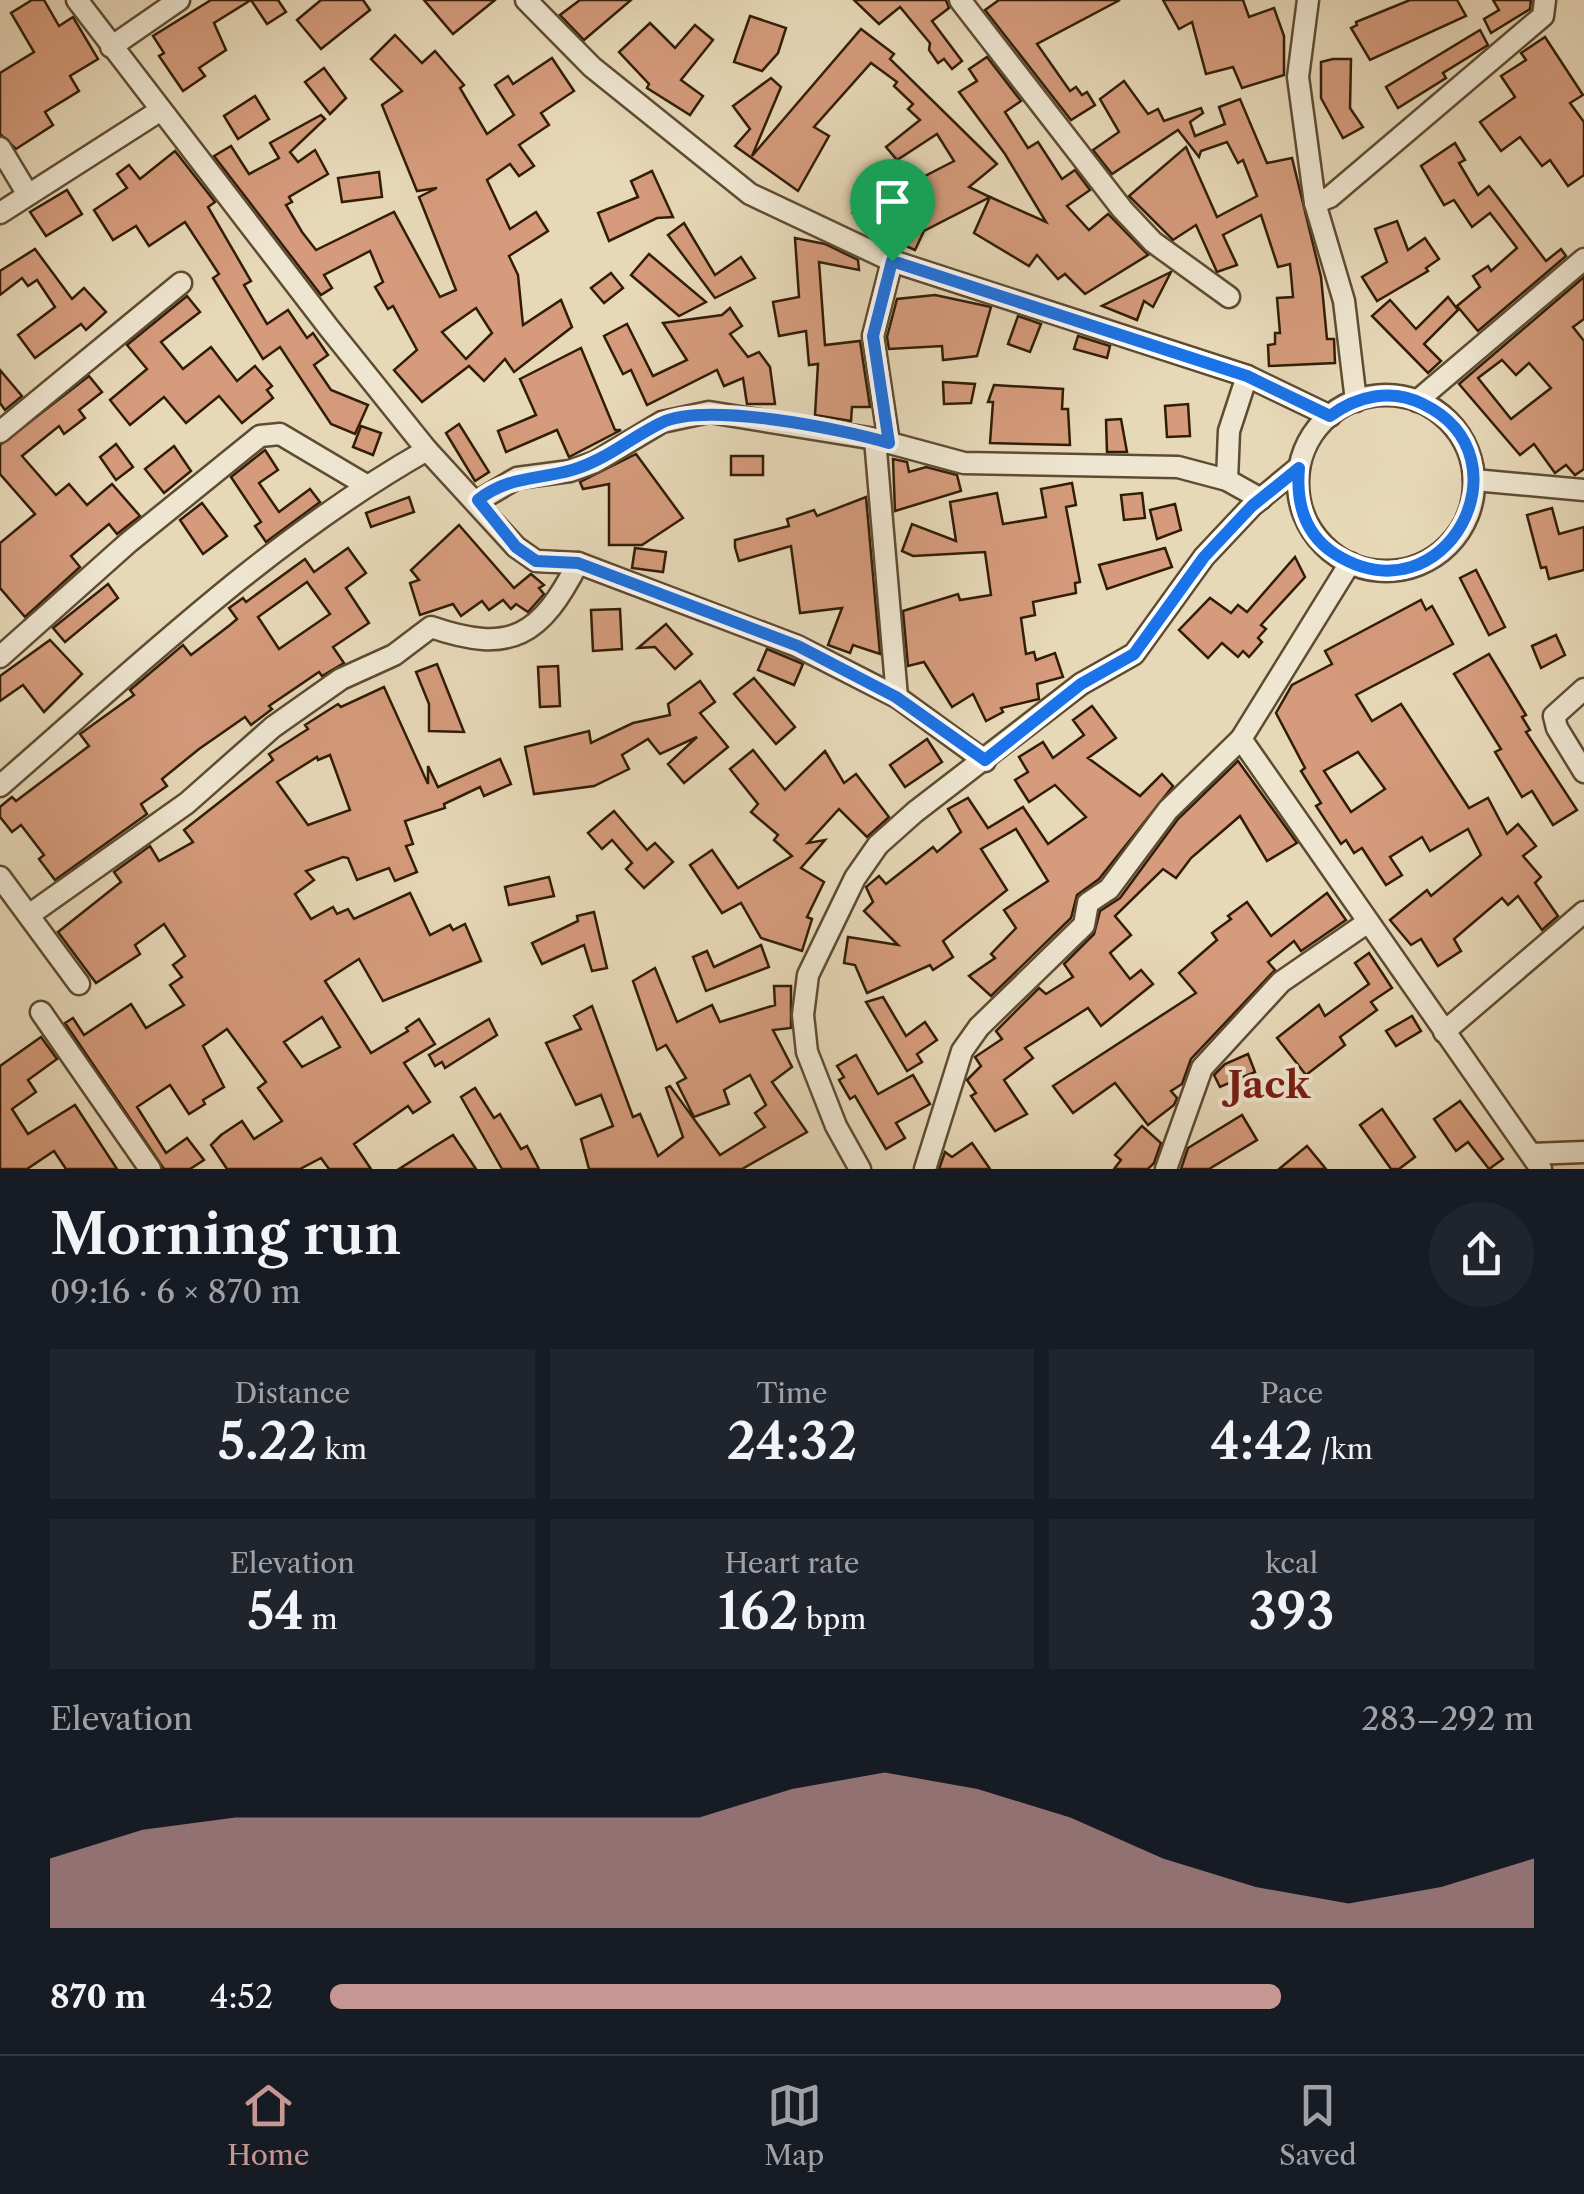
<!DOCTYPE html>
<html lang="en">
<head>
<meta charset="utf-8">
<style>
	body { margin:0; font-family:"Libre Caslon Text",serif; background:#20242c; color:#f1f3f6; height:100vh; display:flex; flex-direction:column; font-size:38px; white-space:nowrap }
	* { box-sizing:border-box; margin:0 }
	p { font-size:32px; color:#9ea1a6 }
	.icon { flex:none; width:55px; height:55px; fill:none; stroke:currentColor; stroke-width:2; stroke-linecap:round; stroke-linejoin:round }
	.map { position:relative; height:1169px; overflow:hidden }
	.side { display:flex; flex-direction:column; background:#171b24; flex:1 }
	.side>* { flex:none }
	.pin { position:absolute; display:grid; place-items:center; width:85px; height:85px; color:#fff; margin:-102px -42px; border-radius:50% 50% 50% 0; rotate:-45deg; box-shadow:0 0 10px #0007 }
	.pin .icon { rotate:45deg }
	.round { display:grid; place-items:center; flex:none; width:105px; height:105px; border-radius:52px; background:#20242c }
	.overview { display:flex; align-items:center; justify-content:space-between; height:170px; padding:0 50px }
	h1 { font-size:55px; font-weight:600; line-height:75px }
	.stats { display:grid; grid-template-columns:repeat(3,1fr); gap:15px; height:170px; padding:10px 50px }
	.stats div { display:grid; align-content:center; border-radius:0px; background:#20242c; text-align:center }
	.stats b { font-size:50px; font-weight:600 }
	.stats small { font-size:28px; font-weight:400 }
	.stats p { font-size:28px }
	.chart { height:280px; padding:20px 50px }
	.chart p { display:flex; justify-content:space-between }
	.chart svg { width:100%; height:180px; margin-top:10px; fill:#c59692; opacity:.7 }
	ul { padding:0 50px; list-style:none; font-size:32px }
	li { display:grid; grid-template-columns:160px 120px 1fr; align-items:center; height:75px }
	li i { height:25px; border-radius:12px; background:#c59692 }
	.menu { display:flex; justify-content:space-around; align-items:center; height:140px; border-top:2px solid #363941; background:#171b24; font-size:28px; color:#9ea1a6 }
	.menu a { display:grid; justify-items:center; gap:5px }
	.menu .selected { color:#c59692 }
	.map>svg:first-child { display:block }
</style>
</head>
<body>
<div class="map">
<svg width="1584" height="1169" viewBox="0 0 1584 1169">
	<rect width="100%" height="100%" fill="#e7d8b8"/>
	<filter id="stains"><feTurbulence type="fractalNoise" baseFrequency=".002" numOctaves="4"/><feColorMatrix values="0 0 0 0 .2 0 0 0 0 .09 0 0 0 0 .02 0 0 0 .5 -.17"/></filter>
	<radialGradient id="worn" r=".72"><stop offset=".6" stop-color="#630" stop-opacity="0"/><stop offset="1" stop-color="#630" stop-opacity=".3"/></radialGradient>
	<g fill="#d59b7c" stroke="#311d06" stroke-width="2.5" fill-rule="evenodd">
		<polygon points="32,0 44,0 59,26 73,17 98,59 70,76 79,91 45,112 53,125 16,149 0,134 0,73 34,52 11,13"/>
		<polygon points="211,0 278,0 286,12 267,24 251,0 214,23 226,50 199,68 205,76 183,91 159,56 164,53 153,36"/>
		<polygon points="321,0 363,0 370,10 321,49 297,20"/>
		<polygon points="424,0 495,0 453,34"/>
		<polygon points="580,0 631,0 584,40 560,15"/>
		<polygon points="854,0 946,0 949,8 932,21 962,61 952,69 944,59 938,63 929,50 930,43 900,7 879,24"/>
		<polygon points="999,0 1120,0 1037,44 1070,91 1076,87 1082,95 1087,92 1095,105 1071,120 985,10"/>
		<polygon points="1163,0 1243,0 1249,17 1274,8 1284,36 1284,75 1242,88 1233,67 1206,74 1192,22 1179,29"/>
		<polygon points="1410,0 1457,0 1466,16 1370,60 1351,28 1357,25 1356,22"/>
		<polygon points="1493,0 1531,0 1530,9 1491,33 1484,19 1499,10"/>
		<polygon points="750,16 786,28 778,53 762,71 734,62"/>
		<polygon points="650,23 675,48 695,25 713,40 681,80 703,96 690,115 647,88 649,84 619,52"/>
		<polygon points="861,29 894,54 890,59 997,164 969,187 990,197 924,231 915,250 859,225 860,217 853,213 954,161 937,134 897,160 886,147 920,120 908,109 913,104 894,86 897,82 871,63 814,127 829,136 798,191 735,146 750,129 733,106 771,78 781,87 752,156"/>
		<polygon points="1480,30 1488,45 1443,73 1446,78 1398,108 1386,87"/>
		<path d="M395,35L422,63L435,51L464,85L460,88L487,134L514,115L495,85L508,76L513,84L552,58L574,91L541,113L549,125L519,145L534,166L519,176L510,164L487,180L510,229L536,212L548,231L509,256L518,275L523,325L561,300L572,327L514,372L505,359L484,381L469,366L422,402L394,370L417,350L393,306L388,309L375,287L383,282L370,251L324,275L332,288L321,295L214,156L231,146L249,174L279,158L270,143L321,115L325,119L290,152L298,162L315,150L328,174L289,197L292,202L286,205L302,232L316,250L394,212L440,297L456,290L419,197L437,188L417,191L382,105L402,91L371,59ZM476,308L492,333L466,359L442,332Z"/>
		<polygon points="1545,37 1583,95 1570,103 1584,122 1584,175 1568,186 1550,160 1542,166 1520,137 1501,151 1480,122 1515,97 1501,76 1526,60 1521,53"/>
		<polygon points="987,57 1021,101 1005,112 1028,148 1038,142 1062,179 1075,170 1090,190 1067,206 1089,230 1108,214 1148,255 1085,294 1065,274 1058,279 1037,255 1029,266 974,233 990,197 1046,222 1005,154 959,92 977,81 969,69"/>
		<polygon points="1333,59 1351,59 1350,108 1363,127 1343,138 1321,98 1321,62"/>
		<polygon points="324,68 346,98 330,114 305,82"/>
		<polygon points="1124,81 1148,114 1158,109 1164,121 1201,108 1203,113 1190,122 1195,136 1225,124 1219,107 1240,99 1267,163 1292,158 1321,277 1327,339 1334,339 1335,363 1269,366 1268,345 1275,344 1275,333 1280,333 1277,298 1293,297 1290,264 1278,267 1261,215 1223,235 1237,265 1217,272 1196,225 1173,240 1129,196 1186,147 1217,217 1257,196 1243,160 1238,163 1227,142 1201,151 1199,157 1178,130 1112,174 1093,150 1119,132 1100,99"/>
		<polygon points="255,96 269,119 238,139 224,116"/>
		<polygon points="1455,143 1465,160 1459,163 1478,195 1489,186 1546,261 1561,249 1566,256 1478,331 1457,306 1480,287 1473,276 1488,266 1491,271 1517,248 1490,213 1472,227 1454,200 1444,205 1421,166"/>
		<polygon points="175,151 215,202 208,207 251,281 244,285 267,324 288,310 307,338 313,333 328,355 314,365 331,390 368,405 355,434 331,424 280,347 263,359 213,278 219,274 185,222 149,246 136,226 113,240 94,210 127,188 117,174 129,165 140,179"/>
		<polygon points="652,171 673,217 657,218 609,241 598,213 638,197 631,181"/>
		<polygon points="379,172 382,197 342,202 338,178"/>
		<polygon points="67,190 82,214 46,236 30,212"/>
		<polygon points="1397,221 1408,250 1425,238 1439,259 1426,268 1428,271 1377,301 1362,277 1387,262 1375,229"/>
		<polygon points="684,223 715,275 741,257 755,278 715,298 668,235"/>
		<polygon points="795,238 825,244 858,260 859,270 819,262 825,345 860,341 870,407 852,407 851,421 815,415 818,364 809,365 806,331 779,336 773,302 799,297"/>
		<polygon points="35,249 72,299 84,288 106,312 86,330 81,324 35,358 18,335 55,307 37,280 28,286 22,278 0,295 0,271"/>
		<polygon points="649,254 706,302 679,316 631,275"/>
		<polygon points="1171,272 1153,307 1144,301 1137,320 1102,306"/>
		<polygon points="611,273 623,288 604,303 591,288"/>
		<path d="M1584,277V319L1573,327L1584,341V469L1575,475L1566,465L1555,473L1534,444L1520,455L1459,384ZM1502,360L1516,375L1529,363L1551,388L1511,419L1478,378Z"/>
		<polygon points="935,295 991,307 977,356 943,360 942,346 889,349 887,337 897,299"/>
		<polygon points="187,296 200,312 161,342 183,369 211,347 237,381 255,366 272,386 267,390 273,398 242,423 219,396 186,423 164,397 130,425 110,400 147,369 127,345"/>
		<polygon points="1448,297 1458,310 1424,344 1441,361 1428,373 1372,316 1390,300 1416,329"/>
		<polygon points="730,308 742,326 730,334 748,357 759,352 770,367 775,404 747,404 743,378 724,386 717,370 647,405 631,370 623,374 604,336 627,324 653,376 687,360 663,323 722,315"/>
		<polygon points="1018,316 1041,324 1030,352 1008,344"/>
		<polygon points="1078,336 1110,346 1107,358 1074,349"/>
		<polygon points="581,348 615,430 621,430 569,457 557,430 506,452 498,431 536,415 520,379"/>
		<polygon points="0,370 22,396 5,410 0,403"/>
		<polygon points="89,376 102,392 79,410 85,418 64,434 59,426 22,456 56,495 69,484 87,505 112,484 140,516 117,534 109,524 71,556 80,567 25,617 0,588 0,543 35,514 0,474 0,445"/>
		<polygon points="943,382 975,384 971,403 944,404"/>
		<polygon points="994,385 1063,389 1062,409 1068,409 1070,445 990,443 993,402 988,402"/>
		<polygon points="1188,404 1190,436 1167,437 1165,406"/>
		<polygon points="1121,419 1127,452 1107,452 1106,420"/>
		<polygon points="459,424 489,472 475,481 446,433"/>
		<polygon points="361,426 381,433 373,455 353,447"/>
		<polygon points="116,444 133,467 116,480 100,457"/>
		<polygon points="174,446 191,471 164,493 145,469"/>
		<polygon points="265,450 278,470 259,483 279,512 310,489 320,502 266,542 255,526 261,522 231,477"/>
		<polygon points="636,454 683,518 642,545 609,545 609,484 583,489 580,482"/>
		<rect x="731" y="456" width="32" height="19"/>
		<polygon points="893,459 907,462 909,472 926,467 957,475 961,491 895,511"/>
		<polygon points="1072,483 1076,505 1066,507 1080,582 1075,583 1076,593 1033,602 1035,615 1021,618 1026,654 1034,652 1036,660 1055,653 1063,677 1037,684 1039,699 1001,708 1003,712 986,721 973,694 952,707 924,662 908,666 903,611 958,594 960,600 991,595 985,552 913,556 902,551 912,524 956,541 950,502 997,493 1003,524 1046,517 1041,489"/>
		<polygon points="1142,493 1145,518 1124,520 1121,495"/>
		<polygon points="409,497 414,512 371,527 366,513"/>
		<polygon points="866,497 880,654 853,645 850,653 828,645 842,608 800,613 791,546 739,561 735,547 735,540 789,526 787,519 814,510 817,516"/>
		<polygon points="202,503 227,536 203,554 180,520"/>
		<polygon points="1175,504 1181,530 1157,539 1150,510"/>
		<polygon points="1552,508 1559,534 1584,527 1584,570 1549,579 1546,567 1541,568 1527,515"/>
		<polygon points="459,525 514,588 531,574 544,585 539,588 544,594 528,612 516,604 511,609 503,600 489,610 482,601 461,616 453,604 420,615 410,583 419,580 411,570"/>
		<path d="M348,548L366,573L346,588L369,623L333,647L344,663L322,676L319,672L269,706L272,709L251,725L245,717L199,749L162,779L167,786L141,804L147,814L55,880L39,859L44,855L21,825L12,832L0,817V807L12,797L16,801L89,746L80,734L134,695L130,690L183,645L191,655L230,625L237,619L229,608L243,598L246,602L305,559L314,572ZM307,582L330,614L279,649L258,617Z"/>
		<polygon points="635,548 666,552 663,572 632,568"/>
		<polygon points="1165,548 1172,567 1107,589 1099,565"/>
		<polygon points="1295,557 1305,577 1261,625 1266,629 1258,638 1262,642 1249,657 1243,651 1238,657 1222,643 1208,658 1179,630 1210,598 1231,613 1238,605 1247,612"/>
		<polygon points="1476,570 1505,627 1489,635 1460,578"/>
		<polygon points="108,584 118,598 65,642 53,628"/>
		<path d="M1421,600L1426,610L1432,606L1453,644L1356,695L1372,721L1401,704L1469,808L1488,798L1507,834L1518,824L1536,846L1523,856L1541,877L1535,883L1558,916L1542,930L1518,896L1508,905L1502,898L1454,939L1461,951L1438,966L1421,939L1411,945L1390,920L1427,890L1431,896L1481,855L1468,829L1430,851L1422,837L1390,857L1402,875L1386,885L1362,848L1354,853L1346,840L1341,844L1316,806L1321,803L1301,771L1305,768L1276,713L1292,685L1332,664L1325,651ZM1358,752L1385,789L1351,812L1324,771Z"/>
		<polygon points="620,609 622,649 593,651 591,610"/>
		<polygon points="666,624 692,654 675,669 655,647 638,648"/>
		<polygon points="1556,635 1565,655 1541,668 1532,646"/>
		<polygon points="50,640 82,674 44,712 23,685 0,701 0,676"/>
		<polygon points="767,649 803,664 794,685 758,670"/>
		<polygon points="1489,654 1526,715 1522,717 1530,730 1526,732 1577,810 1553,825 1532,791 1522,797 1495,752 1501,749 1454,674"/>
		<polygon points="437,664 464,732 429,731 429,704 416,672"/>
		<polygon points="558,666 560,706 540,707 538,667"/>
		<polygon points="754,678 795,727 776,744 734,694"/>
		<polygon points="700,681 715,702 700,713 728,747 684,783 668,764 697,737 660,754 648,739 622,755 629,769 594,786 534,794 525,747 589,731 591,743 633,723 670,715 668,704"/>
		<path d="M384,687L428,784V766L438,787L500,759L511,784L484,796L480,787L444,804L445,808L405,821L413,844L406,846L417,872L395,881L389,868L357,880L348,858L343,857L306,871L314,880L295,894L311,919L333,907L337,914L348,909L354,919L410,893L430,935L450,925L453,930L465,924L481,961L383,1001L359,959L325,981L371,1053L408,1031L406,1028L419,1019L435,1044L404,1063L430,1102L413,1113L408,1106L354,1144L371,1169H329L321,1158L300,1169H227L211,1145L221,1135L242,1121L254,1139L282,1121L258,1088L266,1082L227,1029L203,1046L224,1087L203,1100L205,1104L189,1114L170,1085L137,1107L166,1153L187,1138L204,1160L190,1169H164L65,1023L73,1018L84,1035L131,1004L146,1028L184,1005L170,985L182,977L173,965L185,956L164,924L135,945L140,954L96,983L58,932L121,882L114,872L150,846L159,861L193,842L184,830L273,760L269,754L308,729L305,725L338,704L341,707ZM330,755L350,810L308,825L277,782L317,757L318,760ZM322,1017L340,1047L302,1067L284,1042Z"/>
		<polygon points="1092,706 1116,738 1088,758 1140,796 1162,774 1173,786 1099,879 1077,895 1071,918 991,996 969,976 995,958 991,954 1016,928 1004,910 1048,881 1016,829 981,849 1007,890 943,941 953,957 933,970 930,965 867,993 855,965 844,963 848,937 898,945 864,911 873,902 866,887 879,876 886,884 933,847 937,852 961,832 948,809 968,798 988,828 1023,807 1048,844 1086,817 1055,785 1029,802 1015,780 1028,772 1019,757 1043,742 1053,758 1084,735 1073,720"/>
		<polygon points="927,739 942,762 905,787 890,765"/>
		<polygon points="753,750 785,790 825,751 844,783 856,774 889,817 867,837 839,809 808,843 825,840 801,868 824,882 807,917 812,919 802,951 761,938 741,903 722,913 690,865 712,850 738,888 792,856 774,840 778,835 751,812 758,804 730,769"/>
		<polygon points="1238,761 1297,843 1267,861 1240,816 1191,858 1176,878 1163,869 1115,916 1131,935 1110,953 1130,979 1141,970 1153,984 1101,1026 1088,1008 1025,1048 1033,1058 1004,1080 1027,1114 995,1131 971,1096 976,1093 967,1080 981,1066 975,1057 1002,1039 996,1031 1039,988 1046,994 1073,977 1064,964 1094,934 1100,911 1120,898 1178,819"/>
		<polygon points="614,811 647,850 655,843 673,862 644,888 626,869 632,863 612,840 602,849 588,833"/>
		<polygon points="549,877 554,896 509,905 505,887"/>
		<polygon points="1327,893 1346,920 1301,951 1294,941 1268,962 1275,970 1191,1059 1182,1084 1171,1091 1177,1098 1174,1105 1148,1125 1115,1083 1073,1113 1053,1086 1196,993 1179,973 1217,940 1212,933 1231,919 1228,916 1247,902 1271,936"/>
		<polygon points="594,912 607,968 592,971 584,945 542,964 532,943 578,921 577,916"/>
		<polygon points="761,945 769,967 706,991 693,957 707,951 714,967"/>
		<polygon points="1369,953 1392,988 1371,1002 1377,1010 1340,1037 1345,1045 1306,1075 1277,1038 1319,1005 1325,1016 1369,984 1355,963"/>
		<polygon points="655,968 677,1022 712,1005 720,1022 775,1005 774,986 791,986 791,1028 773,1030 792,1067 772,1082 807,1132 742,1169 589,1169 581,1139 613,1126 601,1095 576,1105 546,1043 581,1029 574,1016 592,1006 633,1117 640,1114 658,1156 683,1137 666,1088 670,1086 720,1155 765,1127 755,1113 766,1105 750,1075 724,1090 729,1104 694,1117 677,1083 686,1078 666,1045 657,1050 633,981"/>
		<polygon points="883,997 906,1036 925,1022 937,1040 917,1054 922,1062 907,1071 866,1002"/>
		<polygon points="1412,1016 1421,1031 1396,1046 1386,1031"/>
		<polygon points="489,1019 497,1035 445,1068 442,1062 435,1066 429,1055"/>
		<polygon points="41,1037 57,1059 28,1080 36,1092 12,1109 28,1134 75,1105 117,1169 66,1169 54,1151 27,1169 0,1169 0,1066"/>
		<polygon points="1248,1054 1255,1072 1220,1087 1214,1075 1225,1064"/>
		<polygon points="856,1055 878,1094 913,1075 930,1104 896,1123 905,1138 886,1149 855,1096 850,1099 839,1080 844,1077 837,1066"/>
		<polygon points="475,1088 494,1118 500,1114 521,1149 527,1146 539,1169 502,1169 461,1097"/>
		<polygon points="1460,1101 1503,1159 1489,1169 1468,1142 1456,1151 1434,1119"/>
		<polygon points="1382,1109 1415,1157 1399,1169 1391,1169 1360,1125"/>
		<polygon points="1242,1115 1257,1140 1209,1169 1181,1169 1188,1148"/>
		<polygon points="1142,1126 1161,1143 1154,1163 1148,1169 1114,1169 1121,1160 1115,1155"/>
		<polygon points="453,1135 476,1169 399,1169 435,1146"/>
		<polygon points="972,1143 990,1169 939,1169 945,1152 952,1157"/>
		<polygon points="1307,1146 1326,1169 1279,1169"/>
	</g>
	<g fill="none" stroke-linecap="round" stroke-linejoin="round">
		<defs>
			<g id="minor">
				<polyline points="77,0 329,328 427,450 516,547 536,561 578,563 797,646 897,697 985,761"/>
				<polyline points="526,0 592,67 750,194 892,261 1247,376 1330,416"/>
				<polyline points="960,0 1122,209 1153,242 1229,297"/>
				<polyline points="1308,0 1298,77 1315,203 1344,301 1356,401"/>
				<polyline points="111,47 179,0"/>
				<polyline points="0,148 27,193"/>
				<polyline points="1315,203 1330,197 1543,16 1545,0"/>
				<polyline points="0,213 161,110"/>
				<circle cx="1386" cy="483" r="88"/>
				<polyline points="1417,401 1584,259"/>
				<polyline points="0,432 181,283"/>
				<polyline points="875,439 897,697"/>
				<polyline points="889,443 873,336 892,261"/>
				<polyline points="1227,480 1229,431 1247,376"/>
				<polyline points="1474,480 1584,490"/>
				<polyline points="478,501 517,478 570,471 595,462 662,422 709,412 875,439 964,463 1178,467 1227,480 1261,499"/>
				<polyline points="1350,563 1241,739 1541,1169"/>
				<polyline points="0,657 129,542 260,436 280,434 366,485"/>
				<polyline points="1584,689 1554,716 1557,728 1584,772"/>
				<path d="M0,786C136,668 270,539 427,450"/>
				<polyline points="0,877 79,984"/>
				<path d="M29,915L187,803L273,727L341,679L394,655L431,627C512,655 541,635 578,563"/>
				<polyline points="41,1012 150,1169"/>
				<polyline points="1444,1032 1584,912"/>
				<polyline points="1532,1154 1584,1152"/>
				<polyline points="860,1169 836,1126 807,1052 803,1015 808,975 855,878 878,845 915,812 1081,684 1134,654 1204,557 1252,506 1299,467"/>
				<polyline points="925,1169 962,1051 979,1027 1084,925 1088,903 1109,889 1168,810 1241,739"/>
				<polyline points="1166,1169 1202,1068 1281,982 1368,922"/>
			</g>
		</defs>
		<use href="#minor" stroke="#5e4c32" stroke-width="25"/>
		<use href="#minor" stroke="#efe6d1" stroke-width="20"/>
	</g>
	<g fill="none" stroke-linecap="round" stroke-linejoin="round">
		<defs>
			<path id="route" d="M892,261L1247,376L1330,416C1357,396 1391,388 1423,404C1533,457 1445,623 1335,554C1304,534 1296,502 1299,468L1252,506L1204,557L1134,654L1081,684L985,760L896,697L798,646L578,563L536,561L516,547L478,500C508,476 537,480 572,470C606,460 630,438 661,423C704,401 842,429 889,443L873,336Z"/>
		</defs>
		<use href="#route" stroke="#fff" stroke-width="20"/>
		<use href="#route" stroke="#1a73e8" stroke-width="12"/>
	</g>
	<g text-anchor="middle" stroke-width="8" stroke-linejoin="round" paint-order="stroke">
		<g font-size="38" font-weight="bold" fill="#7a1f14" stroke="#efe6d1">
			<text x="1269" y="1098">Jack</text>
		</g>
	</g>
	<rect width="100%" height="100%" filter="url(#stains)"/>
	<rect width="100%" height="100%" fill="url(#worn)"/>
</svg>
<div class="pin" style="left:892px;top:261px;background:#1e9e55"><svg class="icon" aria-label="arrive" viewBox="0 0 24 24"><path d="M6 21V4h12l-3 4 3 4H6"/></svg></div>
</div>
<section class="side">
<div class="overview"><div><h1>Morning run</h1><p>09:16 · 6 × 870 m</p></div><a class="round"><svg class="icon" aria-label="share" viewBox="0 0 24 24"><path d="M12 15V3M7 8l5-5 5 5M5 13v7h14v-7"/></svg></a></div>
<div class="stats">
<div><p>Distance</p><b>5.22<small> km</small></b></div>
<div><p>Time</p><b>24:32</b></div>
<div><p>Pace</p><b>4:42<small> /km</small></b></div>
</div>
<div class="stats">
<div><p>Elevation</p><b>54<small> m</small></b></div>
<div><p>Heart rate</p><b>162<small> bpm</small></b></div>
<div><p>kcal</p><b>393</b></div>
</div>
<div class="chart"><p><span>Elevation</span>283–292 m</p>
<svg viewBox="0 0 160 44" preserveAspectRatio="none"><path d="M0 44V27L10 20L20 17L30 17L40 17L50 17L60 17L70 17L80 10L90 6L100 10L110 17L120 27L130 34L140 38L150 34L160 27V44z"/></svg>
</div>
<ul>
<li><b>870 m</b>4:52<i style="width:79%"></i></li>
</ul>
</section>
<nav class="menu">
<a class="selected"><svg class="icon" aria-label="home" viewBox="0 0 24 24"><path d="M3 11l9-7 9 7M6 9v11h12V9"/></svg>Home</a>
<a><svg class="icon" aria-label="map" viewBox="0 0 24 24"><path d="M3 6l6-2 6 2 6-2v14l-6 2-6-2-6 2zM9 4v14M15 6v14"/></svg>Map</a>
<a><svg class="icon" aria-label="saved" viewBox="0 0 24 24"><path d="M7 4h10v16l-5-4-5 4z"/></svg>Saved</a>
</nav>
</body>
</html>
